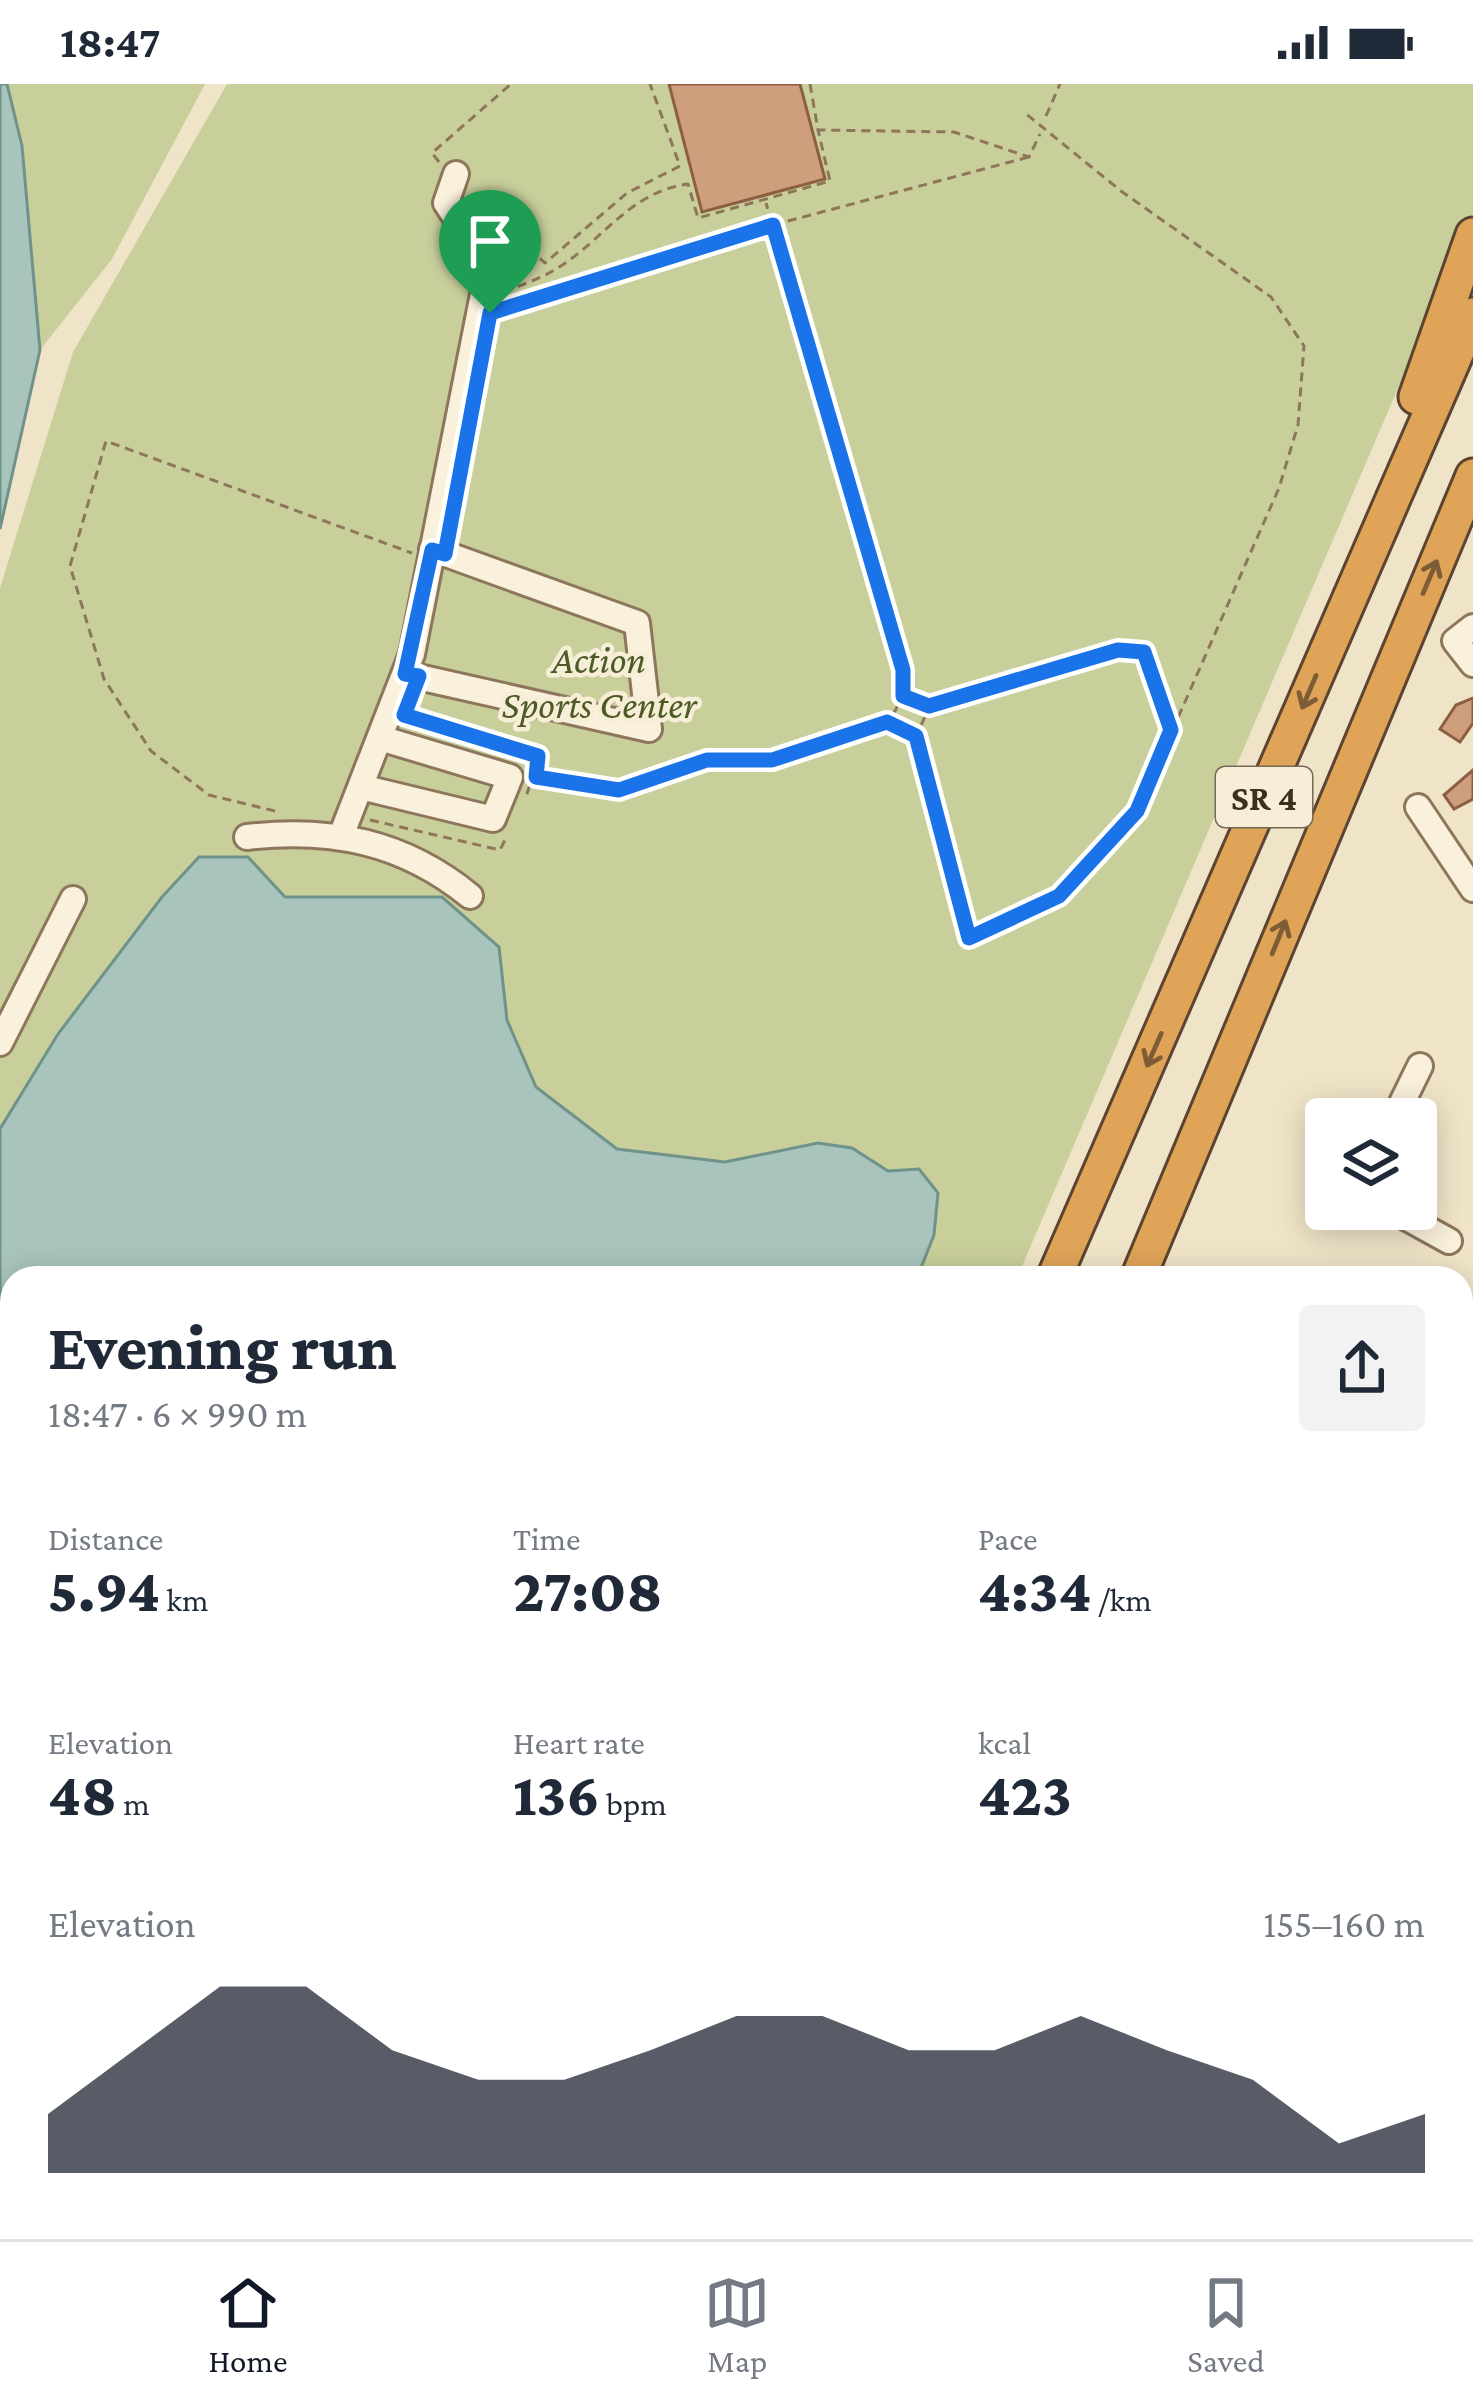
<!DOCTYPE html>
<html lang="en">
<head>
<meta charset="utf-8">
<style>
	body { margin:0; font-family:"Crimson Pro",serif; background:#f2f2f3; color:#1f2937; height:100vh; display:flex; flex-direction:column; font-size:45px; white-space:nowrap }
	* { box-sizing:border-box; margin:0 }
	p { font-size:39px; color:#747a83 }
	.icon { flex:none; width:66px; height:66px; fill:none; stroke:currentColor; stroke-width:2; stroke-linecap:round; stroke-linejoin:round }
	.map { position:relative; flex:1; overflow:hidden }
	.drawer { position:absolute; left:0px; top:1182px; width:1473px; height:975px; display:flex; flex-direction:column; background:#fff; border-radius:36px 36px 0 0; box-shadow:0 6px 30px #0003 }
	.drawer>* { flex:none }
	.tools { position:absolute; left:1305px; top:1014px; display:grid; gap:24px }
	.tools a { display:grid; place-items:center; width:132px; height:132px; border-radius:12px; background:#fff; box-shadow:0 6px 30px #0003; font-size:60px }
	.pin { position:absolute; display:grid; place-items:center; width:102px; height:102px; color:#fff; margin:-123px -51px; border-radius:50% 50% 50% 0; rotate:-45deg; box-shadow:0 0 12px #0007 }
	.pin .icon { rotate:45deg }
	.round { display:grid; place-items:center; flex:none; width:126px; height:126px; border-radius:12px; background:#f2f2f3 }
	.headline { display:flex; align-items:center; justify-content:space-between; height:204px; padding:0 48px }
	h1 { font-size:66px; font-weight:800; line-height:90px }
	.stats { display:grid; grid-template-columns:repeat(3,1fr); gap:18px; height:204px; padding:12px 48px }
	.stats div { display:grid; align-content:center }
	.stats b { font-size:60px; font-weight:800 }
	.stats small { font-size:33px; font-weight:400 }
	.stats p { font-size:33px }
	.chart { height:336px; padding:24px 48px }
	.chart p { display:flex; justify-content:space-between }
	.chart svg { width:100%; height:216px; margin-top:12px; fill:#111827; opacity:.7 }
	.status { display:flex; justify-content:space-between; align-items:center; height:84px; padding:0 60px; background:#fff; direction:ltr }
	.status svg { height:33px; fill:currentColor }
	.menu { display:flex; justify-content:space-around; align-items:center; height:168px; border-top:3px solid #e0e1e3; background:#fff; font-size:33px; color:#747a83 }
	.menu a { display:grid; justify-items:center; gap:6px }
	.menu .on { color:#111827 }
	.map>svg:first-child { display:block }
</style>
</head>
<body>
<div class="status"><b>18:47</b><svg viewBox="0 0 49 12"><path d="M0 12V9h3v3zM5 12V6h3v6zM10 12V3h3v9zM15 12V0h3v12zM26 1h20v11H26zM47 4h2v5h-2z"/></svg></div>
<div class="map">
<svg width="1473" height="2155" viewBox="0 0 1473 2155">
	<rect width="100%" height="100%" fill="#f0e4c8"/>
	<g fill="#c9cf9b">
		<polygon points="7,0 205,0 112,175 40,266 22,62"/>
		<polygon points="227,0 1473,0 1473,129 1017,1194 12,1194 12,1960 0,1962 0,504 73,268"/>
		<polygon points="12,2017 12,2145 576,2145 573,2155 0,2155 0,2019"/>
	</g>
	<g fill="#a9c4bc" stroke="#6f938a" stroke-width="3">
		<polygon points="0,0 7,0 22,62 40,266 0,445"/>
		<polygon points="199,773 248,773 285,813 442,813 499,863 507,936 536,1003 617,1065 725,1078 818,1059 852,1064 888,1087 919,1085 938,1109 934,1151 917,1194 12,1194 12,1604 0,1604 0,1045 58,950 162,813"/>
		<polygon points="12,2131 12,2145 566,2145 565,2155 0,2155 0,2137"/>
	</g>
	<g fill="#cf9f7d" stroke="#8d5f41" stroke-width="3">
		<polygon points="669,0 800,0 825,95 702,128"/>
		<polygon points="1473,614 1473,639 1460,658 1440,645 1456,621"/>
		<polygon points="1473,686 1473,715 1454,725 1444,711"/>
	</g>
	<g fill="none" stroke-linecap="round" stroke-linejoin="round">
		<defs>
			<g id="minor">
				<polyline points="1473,543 1455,557 1473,580"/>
				<polyline points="405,590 649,645 637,539 432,465"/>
				<polyline points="361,703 493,735 510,693 380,654"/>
				<polyline points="1418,723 1473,805"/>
				<polyline points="341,752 412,570 485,200 475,163 446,119 456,90"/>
				<path d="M247,753C331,743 404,758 470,812"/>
				<polyline points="0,959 73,815"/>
				<polyline points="1394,1035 1420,982"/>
				<polyline points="1391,1125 1449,1157"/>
				<polyline points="1461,1454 1473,1429"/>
				<polyline points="0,1633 12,1632"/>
				<polyline points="1461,1795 1473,1811"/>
				<polyline points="939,2145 1007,2155"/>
				<polyline points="1361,2145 1369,2155"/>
				<polyline points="1158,2155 1160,2145"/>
				<polyline points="1209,2155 1211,2145"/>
			</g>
			<g id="highway">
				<polyline points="1416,313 1473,151"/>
				<polyline points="1054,1194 1473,231"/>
				<polyline points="1138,1194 1473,392"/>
				<polyline points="644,2155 648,2145"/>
				<polyline points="717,2155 722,2145"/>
			</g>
		</defs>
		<use href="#minor" stroke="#8d765c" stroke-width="30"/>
		<use href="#highway" stroke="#5b4430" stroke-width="39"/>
		<g stroke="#8d765c" stroke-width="3" stroke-dasharray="9 6" stroke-linecap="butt">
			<polyline points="810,0 818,46 954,48 1029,73 1040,50"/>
			<polyline points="1046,32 1060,0"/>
			<polyline points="439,78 432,69 511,0"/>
			<polyline points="473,114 545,179 627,109 680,82 650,0"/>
			<path d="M504,208C521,201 540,195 556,185C603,157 629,108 688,100L698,134L830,97L818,46"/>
			<polyline points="501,225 773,141 1029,73"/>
			<polyline points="929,623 1118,567 1145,569 1170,644"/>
			<polyline points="411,633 539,672 526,713"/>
			<polyline points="888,638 916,653 929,623 905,613"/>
			<polyline points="916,653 969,854 1059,812 1137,727 1279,404 1298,341 1304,262 1271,213 1121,107 1025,29"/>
			<path d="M536,693L619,706L707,676H772L879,644C900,628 903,612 903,586L766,119"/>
			<polyline points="275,727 209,711 151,667 104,595 70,482 106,357 412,469"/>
			<polyline points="370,736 500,766 506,754"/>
		</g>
		<use href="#minor" stroke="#faf1dc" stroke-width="24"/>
		<use href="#highway" stroke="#e0a458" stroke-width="33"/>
	</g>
	<defs><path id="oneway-shaft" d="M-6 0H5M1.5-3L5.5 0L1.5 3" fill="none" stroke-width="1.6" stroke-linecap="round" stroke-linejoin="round" transform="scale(3)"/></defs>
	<g stroke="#7e5d36">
		<use href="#oneway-shaft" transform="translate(1430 493) rotate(-67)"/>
		<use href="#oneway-shaft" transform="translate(1309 608) rotate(113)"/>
		<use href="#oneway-shaft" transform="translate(1279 853) rotate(-68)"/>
		<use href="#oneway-shaft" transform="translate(1154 966) rotate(114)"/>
	</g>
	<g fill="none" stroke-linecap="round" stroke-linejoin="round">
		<defs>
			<polygon id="route" points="773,141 903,586 903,612 929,622 1118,566 1144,568 1171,646 1137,727 1059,812 969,854 916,652 887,638 772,676 707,676 619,706 536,693 538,672 404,631 419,592 405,590 432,466 445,470 490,229"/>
		</defs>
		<use href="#route" stroke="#fff" stroke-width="24"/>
		<use href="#route" stroke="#1a73e8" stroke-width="15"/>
	</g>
	<g text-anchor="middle" stroke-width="9" stroke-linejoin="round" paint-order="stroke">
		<rect fill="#f7eed8" stroke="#756857" stroke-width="3" x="1216" y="683" width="96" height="60" rx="9"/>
		<g font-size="36" font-weight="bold" fill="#3d2e20">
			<text x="1264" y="726">SR 4</text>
		</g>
		<g font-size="39" font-style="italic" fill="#4d5a26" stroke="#f7eed8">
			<text x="599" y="589">Action<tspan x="599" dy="45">Sports Center</tspan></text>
		</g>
	</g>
</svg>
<div class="tools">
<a><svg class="icon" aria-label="layers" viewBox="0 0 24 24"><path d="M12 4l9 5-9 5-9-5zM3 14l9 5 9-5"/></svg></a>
</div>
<div class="pin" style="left:490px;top:229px;background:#1e9e55"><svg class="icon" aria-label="arrive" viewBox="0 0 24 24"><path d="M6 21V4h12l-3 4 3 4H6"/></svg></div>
<section class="drawer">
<div class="headline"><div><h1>Evening run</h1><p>18:47 · 6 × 990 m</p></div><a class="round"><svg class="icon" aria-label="share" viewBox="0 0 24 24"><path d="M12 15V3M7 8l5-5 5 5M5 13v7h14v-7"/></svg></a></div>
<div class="stats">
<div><p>Distance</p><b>5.94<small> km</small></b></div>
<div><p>Time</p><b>27:08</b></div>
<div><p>Pace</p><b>4:34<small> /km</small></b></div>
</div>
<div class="stats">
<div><p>Elevation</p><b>48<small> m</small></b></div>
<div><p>Heart rate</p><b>136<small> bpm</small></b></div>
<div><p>kcal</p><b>423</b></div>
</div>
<div class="chart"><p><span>Elevation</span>155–160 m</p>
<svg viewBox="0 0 160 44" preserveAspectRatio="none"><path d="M0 44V32L10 19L20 6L30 6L40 19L50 25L60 25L70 19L80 12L90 12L100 19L110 19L120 12L130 19L140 25L150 38L160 32V44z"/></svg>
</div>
</section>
</div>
<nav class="menu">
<a class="on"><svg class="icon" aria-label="home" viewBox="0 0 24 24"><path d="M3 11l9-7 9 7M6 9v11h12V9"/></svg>Home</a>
<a><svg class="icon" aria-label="map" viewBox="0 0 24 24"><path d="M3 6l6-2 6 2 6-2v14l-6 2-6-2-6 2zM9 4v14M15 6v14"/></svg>Map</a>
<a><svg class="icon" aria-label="saved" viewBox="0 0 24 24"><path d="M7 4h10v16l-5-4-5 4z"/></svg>Saved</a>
</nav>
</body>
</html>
